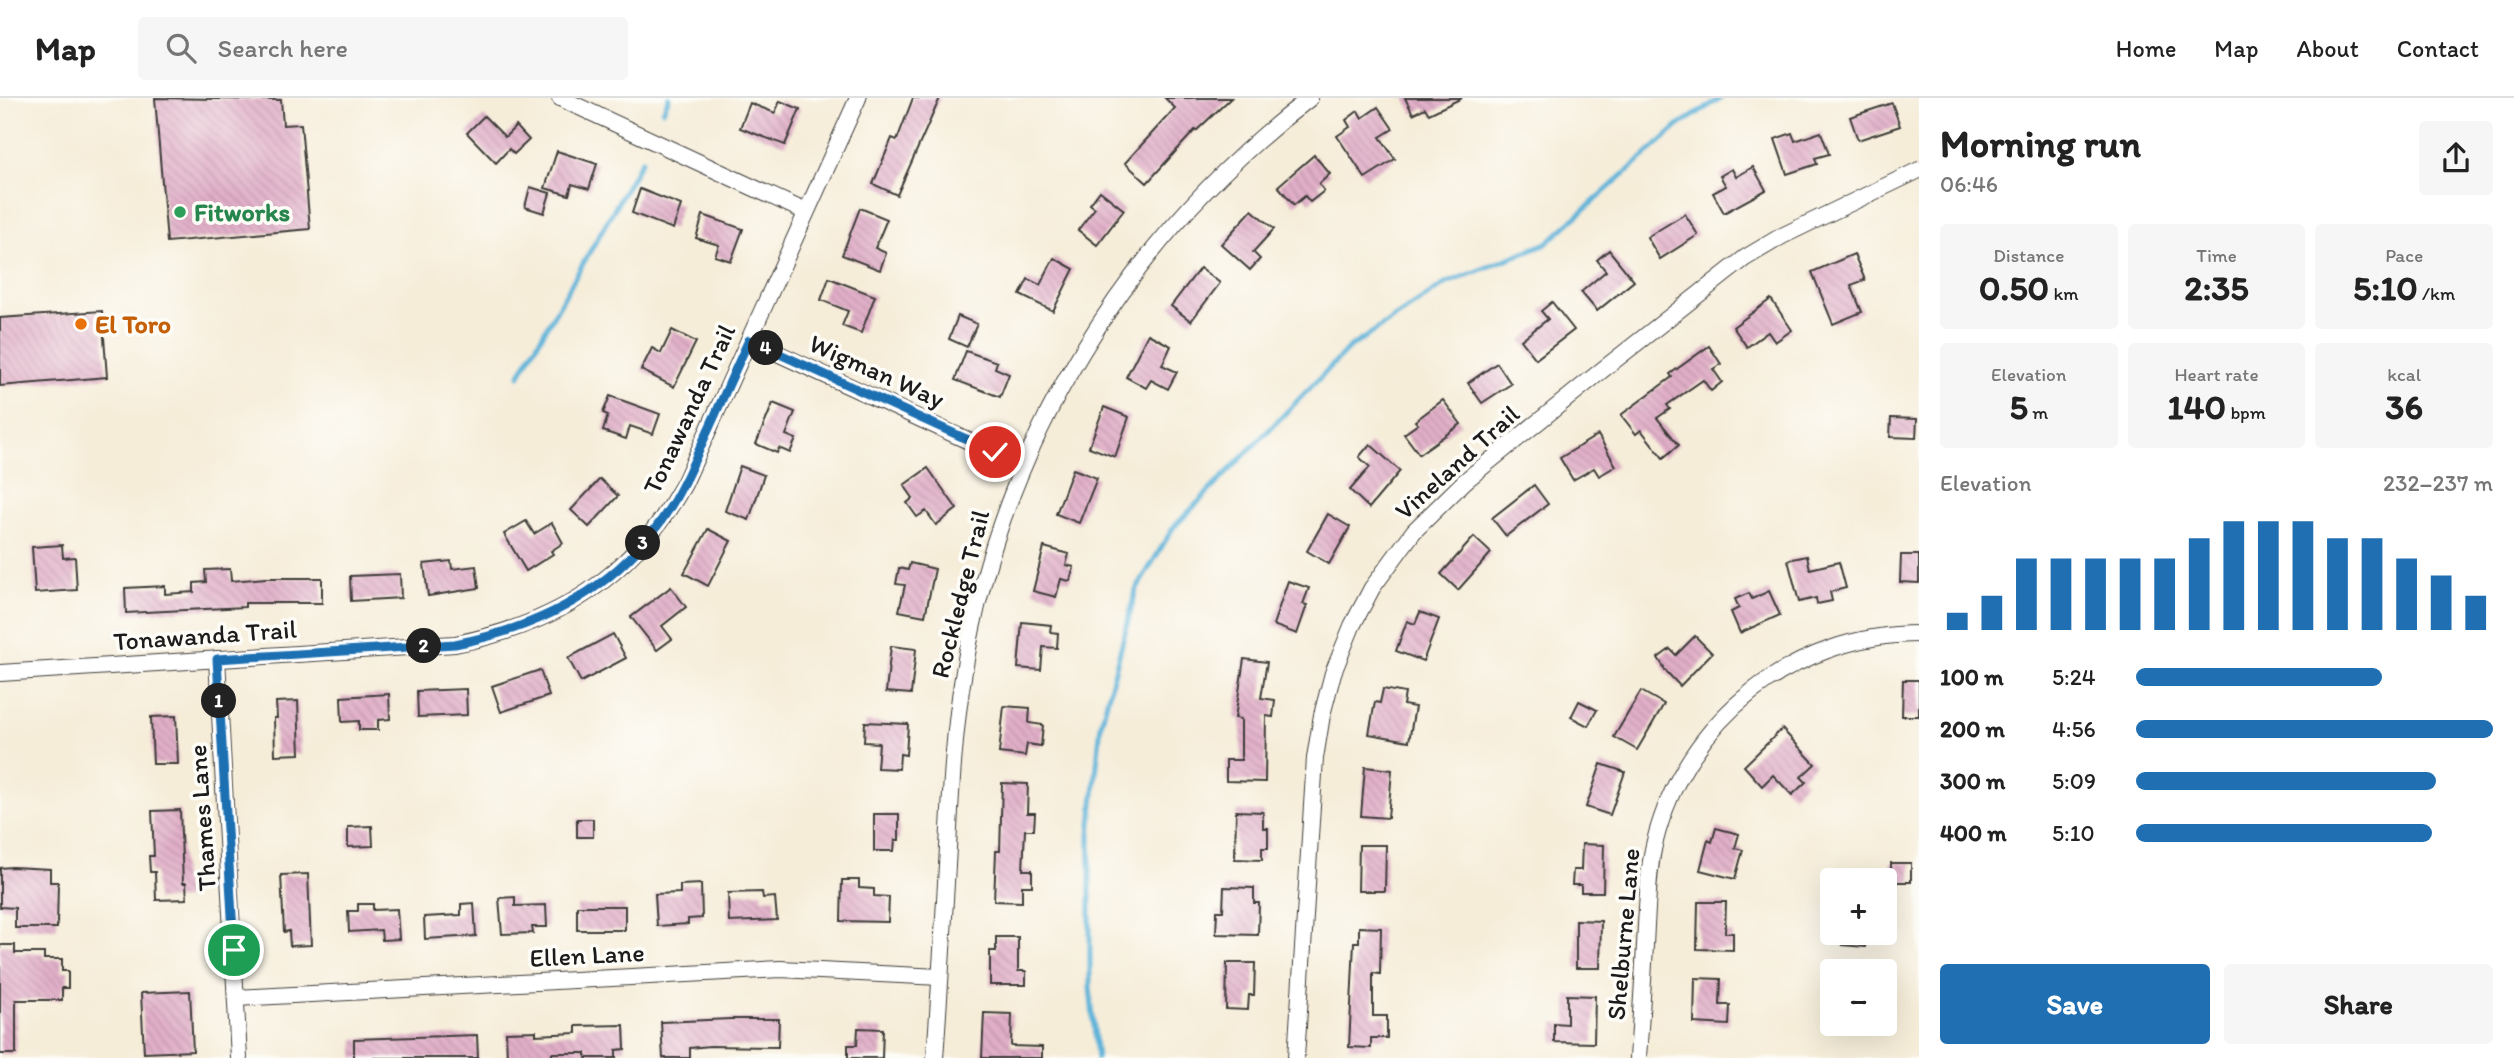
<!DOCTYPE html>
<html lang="en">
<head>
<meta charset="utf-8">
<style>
	body { margin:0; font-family:Itim,sans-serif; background:#f6f6f6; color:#222; height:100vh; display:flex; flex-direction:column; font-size:26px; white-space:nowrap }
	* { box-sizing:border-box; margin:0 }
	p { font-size:23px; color:#767676 }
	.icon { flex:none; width:38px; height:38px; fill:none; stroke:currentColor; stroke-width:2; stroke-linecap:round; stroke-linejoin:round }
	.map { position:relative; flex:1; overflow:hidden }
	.side { display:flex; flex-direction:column; background:#fff; width:595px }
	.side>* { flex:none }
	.buttons { position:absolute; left:1820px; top:770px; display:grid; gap:14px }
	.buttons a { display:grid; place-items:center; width:77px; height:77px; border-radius:7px; background:#fff; box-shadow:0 7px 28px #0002; font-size:35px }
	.pin { position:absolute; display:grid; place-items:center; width:60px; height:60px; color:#fff; margin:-30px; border:4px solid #fff; border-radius:50%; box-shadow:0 2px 7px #0007 }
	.km { position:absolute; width:35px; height:35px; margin:-18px; border-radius:50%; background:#222; color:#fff; font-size:19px; line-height:35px; text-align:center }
	.round { display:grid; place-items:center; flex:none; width:74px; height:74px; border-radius:7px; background:#f6f6f6 }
	.overview { display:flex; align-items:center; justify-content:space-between; height:119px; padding:0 21px }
	h1 { font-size:38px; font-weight:800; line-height:52px }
	.figures { display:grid; grid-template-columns:repeat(3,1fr); gap:10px; height:119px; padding:7px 21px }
	.figures div { display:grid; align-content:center; border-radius:7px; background:#f6f6f6; text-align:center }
	.figures b { font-size:35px; font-weight:800 }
	.figures small { font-size:19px; font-weight:400 }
	.figures p { font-size:19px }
	.chart { height:196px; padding:14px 21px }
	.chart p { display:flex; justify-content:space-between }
	.chart svg { width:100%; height:126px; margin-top:7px; stroke:#1f6fb2; stroke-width:6 }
	.cta { display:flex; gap:14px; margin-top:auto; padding:14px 21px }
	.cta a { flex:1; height:80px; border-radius:7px; background:#1f6fb2; color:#fff; font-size:28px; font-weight:800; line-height:80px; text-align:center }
	.cta a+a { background:#f6f6f6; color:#222 }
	ul { padding:0 21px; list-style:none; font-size:23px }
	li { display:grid; grid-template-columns:112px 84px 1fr; align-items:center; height:52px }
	li i { height:18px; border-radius:9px; background:#1f6fb2 }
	header { display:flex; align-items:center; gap:42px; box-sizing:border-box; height:98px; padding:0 35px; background:#fff; border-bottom:2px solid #e0e0e0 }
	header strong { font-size:33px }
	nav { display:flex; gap:38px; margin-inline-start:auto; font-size:24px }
	.search { width:490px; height:63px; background:#f6f6f6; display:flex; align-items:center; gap:18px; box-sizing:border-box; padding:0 24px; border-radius:7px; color:#767676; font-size:26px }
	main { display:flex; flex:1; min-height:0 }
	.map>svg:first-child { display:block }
</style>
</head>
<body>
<header>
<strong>Map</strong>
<div class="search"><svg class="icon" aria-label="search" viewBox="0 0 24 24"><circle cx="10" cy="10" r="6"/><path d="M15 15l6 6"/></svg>Search here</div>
<nav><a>Home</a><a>Map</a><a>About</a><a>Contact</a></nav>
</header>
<main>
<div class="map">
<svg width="1919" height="960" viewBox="0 0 1919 960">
	<defs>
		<pattern id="building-back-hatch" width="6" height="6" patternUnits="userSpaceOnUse" patternTransform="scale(1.75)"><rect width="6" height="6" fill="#e1afc8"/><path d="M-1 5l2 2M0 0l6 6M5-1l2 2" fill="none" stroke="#c096ab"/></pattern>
	</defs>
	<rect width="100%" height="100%" fill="#fdfcf7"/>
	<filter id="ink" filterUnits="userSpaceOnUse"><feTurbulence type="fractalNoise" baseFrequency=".0143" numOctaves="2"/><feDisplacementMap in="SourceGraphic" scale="14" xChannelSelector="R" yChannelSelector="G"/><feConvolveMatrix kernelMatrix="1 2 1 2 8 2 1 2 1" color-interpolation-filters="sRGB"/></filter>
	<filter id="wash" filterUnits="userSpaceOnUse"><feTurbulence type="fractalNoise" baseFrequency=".00686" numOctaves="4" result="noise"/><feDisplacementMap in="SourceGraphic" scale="28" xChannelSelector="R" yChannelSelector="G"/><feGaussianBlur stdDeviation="1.57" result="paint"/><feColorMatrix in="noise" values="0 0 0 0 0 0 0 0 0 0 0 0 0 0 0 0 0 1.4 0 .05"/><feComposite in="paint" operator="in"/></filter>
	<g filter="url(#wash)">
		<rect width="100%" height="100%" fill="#f6edd9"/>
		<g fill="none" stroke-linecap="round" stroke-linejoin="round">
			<g stroke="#5cb3d9" stroke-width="5">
				<polyline points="663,13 669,0"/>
				<polyline points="519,278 642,62"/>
				<polyline points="1097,960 1090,889 1090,736 1101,626 1136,492 1173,430 1349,250 1445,186 1547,145 1678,28 1721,0"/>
			</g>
		</g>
		<g id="blocks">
			<g fill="url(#building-back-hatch)">
				<polygon points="155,0 281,2 283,27 301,26 310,131 167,144"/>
				<polygon points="913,0 940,0 897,97 873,86 892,40 897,42"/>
				<polygon points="1165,0 1231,0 1196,33 1195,32 1147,85 1125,65 1175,10"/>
				<polygon points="1405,0 1462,0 1429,16 1425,10 1413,16"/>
				<polygon points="780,3 800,11 785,47 740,30 750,5 775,15"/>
				<polygon points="1892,5 1900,28 1858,42 1850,19"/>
				<polygon points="1378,9 1393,31 1380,39 1395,61 1365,80 1337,38 1350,29 1346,22 1358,13 1362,20"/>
				<polygon points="484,18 505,39 516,28 529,42 514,56 509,51 496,65 467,35"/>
				<polygon points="1821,34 1829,56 1815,60 1817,66 1787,76 1775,41 1792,35 1795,43"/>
				<polygon points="557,53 597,66 589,91 572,86 569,97 545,90"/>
				<polygon points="1314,57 1330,76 1319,86 1324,93 1310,104 1305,98 1294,107 1278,88"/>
				<polygon points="1753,69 1766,92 1724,115 1713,95 1726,88 1720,78 1732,71 1736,79"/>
				<polygon points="530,89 550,95 544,115 525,109"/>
				<polygon points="640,91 681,107 673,131 632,115"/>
				<polygon points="1100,93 1124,112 1097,147 1078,132 1095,110 1090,106"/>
				<polygon points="860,110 887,121 875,150 886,155 880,172 842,157"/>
				<polygon points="1252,112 1274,131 1253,154 1260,161 1250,172 1221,146"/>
				<polygon points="1685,116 1698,137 1660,161 1647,139"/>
				<polygon points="703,117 743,131 731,163 715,158 719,147 696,140"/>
				<polygon points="1609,152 1634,183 1597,213 1581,194 1606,173 1597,162"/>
				<polygon points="1854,156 1865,182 1851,187 1862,214 1833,226 1812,174"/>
				<polygon points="1054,160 1074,171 1053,213 1020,197 1028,181 1040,187"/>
				<polygon points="1200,170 1220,185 1191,223 1171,208"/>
				<polygon points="829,180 875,198 861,235 842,228 848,213 821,202"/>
				<polygon points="1771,201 1792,232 1775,244 1768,234 1747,249 1733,229"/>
				<polygon points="1552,204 1574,232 1536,261 1521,242 1548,221 1541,213"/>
				<polygon points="102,213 107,279 0,288 0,220"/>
				<polygon points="958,218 977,226 967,249 949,241"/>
				<polygon points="672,232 696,244 674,289 641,272 652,250 661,255"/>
				<polygon points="1148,236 1171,248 1162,267 1177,274 1168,291 1151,282 1146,290 1126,279"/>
				<polygon points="1709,248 1721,266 1713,271 1722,284 1711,293 1703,282 1667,307 1670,311 1657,320 1679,347 1663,360 1641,332 1636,336 1621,317 1672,279 1670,276"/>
				<polygon points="966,253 997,264 995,270 1009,276 1000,299 955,282"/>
				<polygon points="1497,265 1511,286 1482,305 1468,285"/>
				<polygon points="610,298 660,316 653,336 630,328 626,341 603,333 608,317 603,315"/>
				<polygon points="1443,302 1461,326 1419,356 1404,336 1418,326 1415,323"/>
				<polygon points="773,305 795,314 786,337 796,341 790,355 779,350 777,355 756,346"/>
				<polygon points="1104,309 1129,319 1115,359 1089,349"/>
				<polygon points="1891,320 1917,321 1916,340 1890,339"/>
				<polygon points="1598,337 1616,368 1599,378 1594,370 1573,382 1560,360"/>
				<polygon points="1370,346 1400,373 1369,410 1350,392 1370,369 1359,359"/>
				<polygon points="740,368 764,377 749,422 725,413"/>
				<polygon points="928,370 957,411 936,427 926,413 917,419 907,405 913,400 904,387"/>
				<polygon points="1073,371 1097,380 1079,425 1056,416"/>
				<polygon points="600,381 618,398 589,429 571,412"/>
				<polygon points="1534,387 1548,406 1506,438 1492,420"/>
				<polygon points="1328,416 1350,429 1329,466 1307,453"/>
				<polygon points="526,423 534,436 552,425 563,445 551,453 553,456 526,473 504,436"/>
				<polygon points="708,431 731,443 708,488 684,475"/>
				<polygon points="1474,439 1491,455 1458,492 1441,476"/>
				<polygon points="62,447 63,460 75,459 77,492 35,495 32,449"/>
				<polygon points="1044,449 1069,456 1066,467 1074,469 1070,483 1061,481 1056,499 1033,493"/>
				<polygon points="1901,457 1919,457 1919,485 1900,484"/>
				<polygon points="1807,458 1810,471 1839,464 1846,490 1830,494 1832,503 1817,506 1816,500 1799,504 1788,462"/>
				<polygon points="451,463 452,471 476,468 479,490 428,498 424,466"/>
				<polygon points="910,465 935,471 925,518 899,513 905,487 896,486 899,470 908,472"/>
				<polygon points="230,471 231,483 266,480 322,480 322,505 245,505 245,509 126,515 125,490 165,488 165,496 194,494 194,485 206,484 205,472"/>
				<polygon points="400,476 401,500 351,503 350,478"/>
				<polygon points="1288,483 1309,490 1303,506 1307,507 1297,536 1273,527"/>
				<polygon points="671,489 686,509 662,528 672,541 657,552 631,519"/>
				<polygon points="1769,493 1780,517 1740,535 1731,514 1739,510 1735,501 1749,495 1752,501"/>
				<polygon points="1420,514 1439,521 1423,563 1396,553 1407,523 1415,526"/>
				<polygon points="1022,524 1051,527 1050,534 1058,535 1057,550 1043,549 1041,572 1018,570"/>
				<polygon points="613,536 626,560 581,584 568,560"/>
				<polygon points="1695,538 1712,555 1680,588 1663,570 1664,569 1658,560 1670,551 1676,557"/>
				<polygon points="891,548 916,551 911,596 886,594"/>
				<polygon points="1244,561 1267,564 1261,600 1275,602 1273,619 1266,618 1265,684 1226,683 1226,662 1241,662 1241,621 1235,620"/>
				<polygon points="540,572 549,598 501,614 492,588"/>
				<polygon points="1903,582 1919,582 1919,618 1902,618"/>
				<polygon points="466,591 467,617 418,619 417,593"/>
				<polygon points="1383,591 1405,595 1403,607 1415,609 1409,643 1369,636 1375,604 1380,605"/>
				<polygon points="1641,593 1664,606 1637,652 1614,639"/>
				<polygon points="389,596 390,621 378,622 378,632 359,632 359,623 342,624 341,599"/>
				<polygon points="298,603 300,656 275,657 274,620 277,620 276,604"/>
				<polygon points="1579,603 1597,612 1588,628 1571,619"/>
				<polygon points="1004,608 1030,610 1029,625 1043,627 1041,648 1027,646 1025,658 999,655"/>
				<polygon points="176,618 178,666 153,666 151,619"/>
				<polygon points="865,624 908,626 906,657 900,656 899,671 877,670 879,645 864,644"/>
				<polygon points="1782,631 1815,666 1801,679 1806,684 1792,697 1773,677 1762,688 1744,668"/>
				<polygon points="1601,666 1625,674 1610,717 1586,709"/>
				<polygon points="1365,669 1392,672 1388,720 1361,718"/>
				<polygon points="1002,685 1028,686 1027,715 1035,715 1034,732 1025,732 1023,772 1032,772 1032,788 1022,788 1022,804 994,803 996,753 1000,753"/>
				<polygon points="180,712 183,785 186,785 187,801 156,802 155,774 150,774 149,758 154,758 152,713"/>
				<polygon points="1236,713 1263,714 1263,730 1268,730 1268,750 1262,750 1262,762 1235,761"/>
				<polygon points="874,716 899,716 899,742 895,742 894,753 874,753"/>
				<rect x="577" y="721" width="16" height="18"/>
				<polygon points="372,728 373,748 348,749 348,729"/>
				<polygon points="1716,730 1739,736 1735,750 1743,752 1735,781 1700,772 1708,742 1712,744"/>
				<polygon points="1582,746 1604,747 1603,794 1581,794 1581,787 1572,787 1573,772 1581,772"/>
				<polygon points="1359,747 1386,747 1385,793 1358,793"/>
				<rect x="1891" y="765" width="20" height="19"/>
				<polygon points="12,769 50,771 50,784 58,784 57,830 15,830 15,810 0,809 0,770"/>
				<polygon points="308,776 311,847 290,848 289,833 284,834 281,777"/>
				<polygon points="842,782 859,782 859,790 874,791 874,798 889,799 888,824 841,823"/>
				<polygon points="701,786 702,820 688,821 688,826 657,828 655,796 680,795 680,787"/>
				<polygon points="1224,789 1254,790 1254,805 1259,805 1258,837 1216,836 1217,813 1223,813"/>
				<polygon points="762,794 763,800 775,799 777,822 729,824 728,795"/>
				<polygon points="515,799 515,808 546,807 547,829 532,829 533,835 502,836 499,800"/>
				<polygon points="1698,804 1726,804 1725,835 1733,835 1733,852 1697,851"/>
				<polygon points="474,805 476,838 425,841 424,819 461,817 461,806"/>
				<polygon points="358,806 373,806 373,812 397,811 399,841 382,842 381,832 349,834 348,813 358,813"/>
				<rect x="577" y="808" width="48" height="24"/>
				<polygon points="1576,822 1601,823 1600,870 1576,870"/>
				<polygon points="1359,829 1381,830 1380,876 1373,875 1373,918 1387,918 1387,940 1371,940 1371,950 1349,949 1354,844 1359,844"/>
				<polygon points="1843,835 1866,835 1865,849 1842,847"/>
				<polygon points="996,839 1018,839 1018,873 1026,873 1026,887 990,887 990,853 996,853"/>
				<polygon points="0,847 15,847 15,855 44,855 44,861 62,861 62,873 68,873 68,890 62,890 62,902 16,902 16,956 0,956"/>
				<polygon points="1227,865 1255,865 1254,897 1249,897 1248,912 1226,911"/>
				<polygon points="1695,880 1721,881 1720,907 1730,907 1729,927 1694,925"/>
				<polygon points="190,893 193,953 144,955 141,895"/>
				<polygon points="1567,897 1595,898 1594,945 1554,944 1554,925 1567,926"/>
				<polygon points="984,915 1012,916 1011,948 1042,949 1042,960 982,960"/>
				<polygon points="731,921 779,921 778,949 710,948 690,950 690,960 663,960 661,924"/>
				<polygon points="624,927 625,951 616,952 616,960 586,960 586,955 552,955 552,959 507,960 506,934 536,933 536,937 576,935 576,928"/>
				<polygon points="858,930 883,931 882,960 848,960 848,947 857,947"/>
				<polygon points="477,937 478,960 354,960 354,941"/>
			</g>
		</g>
	</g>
	<g filter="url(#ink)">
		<use href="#blocks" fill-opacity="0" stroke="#3d3b38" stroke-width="2"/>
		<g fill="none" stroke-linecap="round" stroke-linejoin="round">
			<defs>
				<g id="minor">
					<polyline points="560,0 806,114"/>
					<polyline points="749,242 1023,368"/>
					<polyline points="217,561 239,960"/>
					<path d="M0,575L455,546C558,526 632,479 684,386L858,0"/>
					<polyline points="236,900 780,871 940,879"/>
					<path d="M935,960C940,890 944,820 948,750C951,691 954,631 964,573C1001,346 1127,139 1310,0"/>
					<polyline points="1296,960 1315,660 1322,617 1333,575 1352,528 1372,490 1414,433 1465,383 1601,273 1745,160 1782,138 1919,72"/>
					<path d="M1638,960C1641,916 1644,871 1646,827C1648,799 1648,770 1655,743C1686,621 1794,536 1919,536"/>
				</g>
			</defs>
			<use href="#minor" stroke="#3d3b38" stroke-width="18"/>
			<use href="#minor" stroke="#fff" stroke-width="16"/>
		</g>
	</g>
	<g fill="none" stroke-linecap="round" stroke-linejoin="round" filter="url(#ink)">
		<defs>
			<path id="route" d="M234,852L217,561L455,546C543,529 620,488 669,411C684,388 694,363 705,339C720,307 734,274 749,242L995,354"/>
		</defs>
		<use href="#route" stroke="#fff" stroke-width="14"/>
		<use href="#route" stroke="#1f6fb2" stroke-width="9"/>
	</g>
	<circle fill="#2e9e5b" stroke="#fdfcf7" stroke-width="2.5" cx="180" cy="114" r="7"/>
	<circle fill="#e8710a" stroke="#fdfcf7" stroke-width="2.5" cx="81" cy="226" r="7"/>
	<g text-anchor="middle" stroke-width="7" stroke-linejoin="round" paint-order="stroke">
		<g font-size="26" font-weight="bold" fill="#27864d" stroke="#fdfcf7" text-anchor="start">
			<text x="194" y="123">Fitworks</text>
		</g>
		<g font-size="26" font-weight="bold" fill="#c56008" stroke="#fdfcf7" text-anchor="start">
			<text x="95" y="235">El Toro</text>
		</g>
		<g font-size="26" fill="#1c1c1c" stroke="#fdfcf7">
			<text transform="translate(877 273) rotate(24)" y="9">Wigman Way</text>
			<text transform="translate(689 311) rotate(-65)" y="9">Tonawanda Trail</text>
			<text transform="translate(1457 364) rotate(-42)" y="9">Vineland Trail</text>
			<text transform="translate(960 496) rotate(-76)" y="9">Rockledge Trail</text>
			<text transform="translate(205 537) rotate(-4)" y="9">Tonawanda Trail</text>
			<text transform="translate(202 720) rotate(-94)" y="9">Thames Lane</text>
			<text transform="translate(1623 836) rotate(-85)" y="9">Shelburne Lane</text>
			<text transform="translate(587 857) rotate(-3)" y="9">Ellen Lane</text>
		</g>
	</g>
</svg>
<div class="buttons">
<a>+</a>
<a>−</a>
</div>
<div class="pin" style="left:234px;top:852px;background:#1e9e55"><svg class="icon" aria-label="arrive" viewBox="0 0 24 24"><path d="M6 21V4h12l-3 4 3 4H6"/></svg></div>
<div class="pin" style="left:995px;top:354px;background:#d93025"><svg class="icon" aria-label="check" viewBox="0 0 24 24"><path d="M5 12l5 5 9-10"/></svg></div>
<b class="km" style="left:219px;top:603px">1</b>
<b class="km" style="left:424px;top:548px">2</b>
<b class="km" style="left:643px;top:445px">3</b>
<b class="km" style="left:766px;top:250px">4</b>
</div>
<section class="side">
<div class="overview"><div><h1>Morning run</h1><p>06:46</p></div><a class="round"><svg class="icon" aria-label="share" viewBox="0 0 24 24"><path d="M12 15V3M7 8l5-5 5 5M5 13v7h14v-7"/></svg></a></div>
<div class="figures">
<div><p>Distance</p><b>0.50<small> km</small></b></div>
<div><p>Time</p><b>2:35</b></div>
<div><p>Pace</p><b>5:10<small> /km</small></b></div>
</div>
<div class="figures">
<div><p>Elevation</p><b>5<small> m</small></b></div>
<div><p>Heart rate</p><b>140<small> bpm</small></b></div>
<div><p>kcal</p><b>36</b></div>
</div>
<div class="chart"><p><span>Elevation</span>232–237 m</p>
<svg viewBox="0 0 160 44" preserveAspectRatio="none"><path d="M5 44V38M15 44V32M25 44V19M35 44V19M45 44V19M55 44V19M65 44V19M75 44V12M85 44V6M95 44V6M105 44V6M115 44V12M125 44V12M135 44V19M145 44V25M155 44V32"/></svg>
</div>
<ul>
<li><b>100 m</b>5:24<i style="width:69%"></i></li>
<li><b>200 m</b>4:56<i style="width:100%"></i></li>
<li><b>300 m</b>5:09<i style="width:84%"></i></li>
<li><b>400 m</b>5:10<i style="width:83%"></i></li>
</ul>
<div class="cta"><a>Save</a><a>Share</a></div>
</section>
</main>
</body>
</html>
